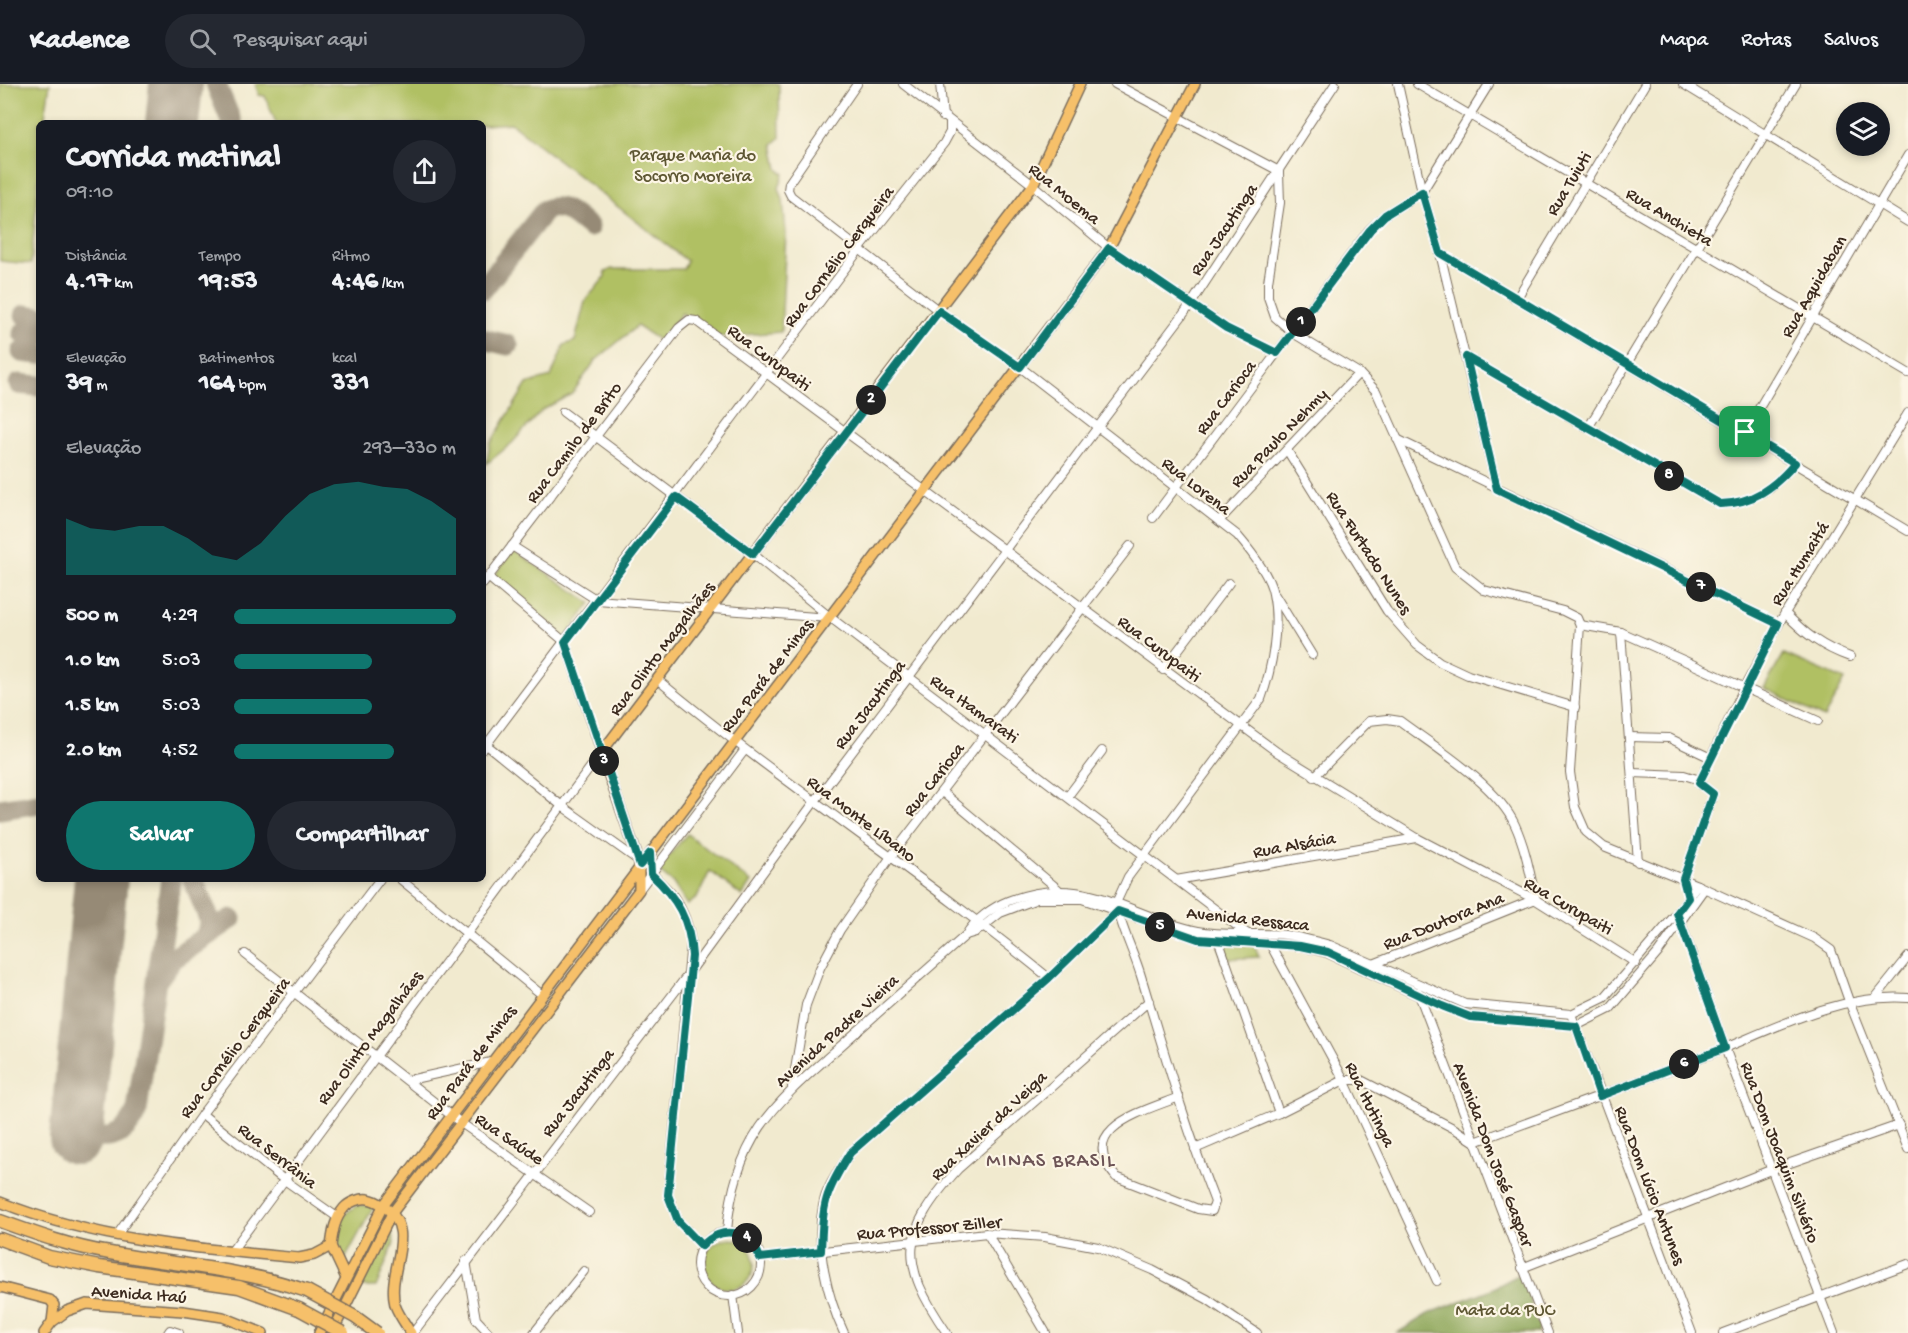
<!DOCTYPE html>
<html lang="pt">
<head>
<meta charset="utf-8">
<style>
	body { margin:0; font-family:"Gochi Hand",sans-serif; background:#242831; color:#f1f3f6; height:100vh; display:flex; flex-direction:column; font-size:22px; white-space:nowrap }
	* { box-sizing:border-box; margin:0 }
	p { font-size:20px; color:#9ea1a6 }
	.icon { flex:none; width:33px; height:33px; fill:none; stroke:currentColor; stroke-width:2; stroke-linecap:round; stroke-linejoin:round }
	.map { position:relative; flex:1; overflow:hidden }
	.details { position:absolute; left:36px; top:36px; width:450px; height:762px; display:flex; flex-direction:column; background:#171b24; border-radius:9px; box-shadow:0 3px 9px #0003 }
	.details>* { flex:none }
	.tools { position:absolute; left:1836px; top:18px; display:grid; gap:12px }
	.tools a { display:grid; place-items:center; width:54px; height:54px; border-radius:50%; background:#171b24; box-shadow:0 3px 9px #0003; font-size:30px }
	.pin { position:absolute; display:grid; place-items:center; width:51px; height:51px; color:#fff; margin:-26px; border-radius:12px; box-shadow:0 3px 9px #0006 }
	.km { position:absolute; width:30px; height:30px; margin:-15px; border-radius:50%; background:#222; color:#fff; font-size:16px; line-height:30px; text-align:center }
	.round { display:grid; place-items:center; flex:none; width:63px; height:63px; border-radius:32px; background:#242831 }
	.head { display:flex; align-items:center; justify-content:space-between; height:102px; padding:0 30px }
	h1 { font-size:33px; font-weight:700; line-height:45px }
	.stats { display:grid; grid-template-columns:repeat(3,1fr); gap:9px; height:102px; padding:6px 30px }
	.stats div { display:grid; align-content:center }
	.stats b { font-size:26px; font-weight:700 }
	.stats small { font-size:16px; font-weight:400 }
	.stats p { font-size:16px }
	.chart { height:168px; padding:12px 30px }
	.chart p { display:flex; justify-content:space-between }
	.chart svg { width:100%; height:108px; margin-top:6px; fill:#0f766e; opacity:.7 }
	.action { display:flex; gap:12px; margin-top:auto; padding:12px 30px }
	.action a { flex:1; height:69px; border-radius:36px; background:#0f766e; color:#fff; font-size:24px; font-weight:700; line-height:69px; text-align:center }
	.action a+a { background:#242831; color:#f1f3f6 }
	ul { padding:0 30px; list-style:none; font-size:20px }
	li { display:grid; grid-template-columns:96px 72px 1fr; align-items:center; height:45px }
	li i { height:15px; border-radius:8px; background:#0f766e }
	header { display:flex; align-items:center; gap:36px; box-sizing:border-box; height:84px; padding:0 30px; background:#171b24; border-bottom:2px solid #363941 }
	header strong { font-size:28px }
	nav { display:flex; gap:33px; margin-inline-start:auto; font-size:21px }
	.search { width:420px; height:54px; background:#242831; display:flex; align-items:center; gap:15px; box-sizing:border-box; padding:0 21px; border-radius:33px; color:#9ea1a6; font-size:22px }
	.map>svg:first-child { display:block }
</style>
</head>
<body>
<header>
<strong>Kadence</strong>
<div class="search"><svg class="icon" aria-label="search" viewBox="0 0 24 24"><circle cx="10" cy="10" r="6"/><path d="M15 15l6 6"/></svg>Pesquisar aqui</div>
<nav><a>Mapa</a><a>Rotas</a><a>Salvos</a></nav>
</header>
<div class="map">
<svg width="1908" height="1249" viewBox="0 0 1908 1249">
	<rect width="100%" height="100%" fill="#fcf5e5"/>
	<filter id="ink" filterUnits="userSpaceOnUse"><feTurbulence type="fractalNoise" baseFrequency=".0167" numOctaves="2"/><feDisplacementMap in="SourceGraphic" scale="12" xChannelSelector="R" yChannelSelector="G"/><feConvolveMatrix kernelMatrix="1 2 1 2 8 2 1 2 1" color-interpolation-filters="sRGB"/></filter>
	<filter id="wash" filterUnits="userSpaceOnUse"><feTurbulence type="fractalNoise" baseFrequency=".008" numOctaves="4" result="noise"/><feDisplacementMap in="SourceGraphic" scale="24" xChannelSelector="R" yChannelSelector="G"/><feGaussianBlur stdDeviation="1.35" result="paint"/><feColorMatrix in="noise" values="0 0 0 0 0 0 0 0 0 0 0 0 0 0 0 0 0 1.4 0 .05"/><feComposite in="paint" operator="in"/></filter>
	<g filter="url(#wash)">
		<rect width="100%" height="100%" fill="#f1eacf"/>
		<g fill="#b0c063" stroke="#767540" stroke-width="1.5">
			<polygon points="0,0 50,0 44,39 39,39 39,90 31,180 0,177"/>
			<polygon points="255,0 779,0 780,54 773,60 778,85 784,90 779,104 783,116 786,149 781,248 716,253 682,229 660,257 637,242 595,277 572,310 542,326 512,359 486,380 490,360 527,300 551,293 564,261 575,257 585,217 605,193 605,188 612,185 683,185 687,177 511,39 483,41 276,39 265,12 259,11"/>
			<polygon points="513,466 591,519 565,554 493,493"/>
			<polygon points="1784,570 1845,596 1824,634 1764,604"/>
			<polygon points="687,750 751,798 742,812 710,787 697,814 687,821 673,799 657,786"/>
			<polygon points="1218,861 1254,861 1259,873 1225,875"/>
			<polygon points="358,1121 374,1122 345,1175 335,1160 339,1134"/>
			<polygon points="390,1143 394,1159 376,1203 357,1203"/>
			<circle cx="729" cy="1180" r="25"/>
		</g>
		<polygon fill="#8ca659" stroke="#64683c" stroke-width="1.5" points="1518,1191 1522,1192 1531,1208 1531,1231 1540,1241 1538,1249 1397,1249 1428,1230 1492,1205"/>
		<g fill="none" stroke-linecap="round" stroke-linejoin="round">
			<g stroke="#968a76" stroke-width="21">
				<polyline points="216,0 232,39"/>
				<path d="M483,205L545,126C562,118 576,133 589,143"/>
				<polyline points="25,231 39,233"/>
				<polyline points="23,249 39,251"/>
				<polyline points="483,255 508,261"/>
				<polyline points="22,268 39,270"/>
				<polyline points="19,300 39,302"/>
				<polyline points="0,725 39,719"/>
				<polyline points="193,795 210,837 206,852"/>
				<polyline points="158,895 173,875 231,835"/>
				<path d="M77,1047C104,1059 126,1055 137,1026L171,795"/>
			</g>
			<g stroke="#968a76" stroke-width="54">
				<polyline points="172,39 176,0"/>
				<polyline points="76,1054 101,795"/>
			</g>
		</g>
	</g>
	<g filter="url(#ink)">
		<g fill="none" stroke-linecap="round" stroke-linejoin="round">
			<defs>
				<g id="minor">
					<path d="M857,0L789,99L788,106L791,112L939,227L1020,283L1237,451C1249,465 1270,491 1273,510C1280,542 1272,585 1261,615L1128,793L1116,819C1121,844 1134,868 1141,892C1164,968 1186,1044 1215,1118L1212,1127L1198,1125L1116,1093C1073,1044 1145,1027 1179,1013"/>
					<polyline points="903,0 1033,101 1109,164 1226,244 1277,269"/>
					<polyline points="940,0 943,33"/>
					<polyline points="1115,0 1279,87"/>
					<polyline points="1398,0 1422,108 1440,169 1908,447"/>
					<polyline points="1417,0 1908,289"/>
					<polyline points="1683,0 1908,138"/>
					<polyline points="1279,89 1280,119 1268,198 1268,213 1275,233 1293,249 1359,289 1376,307 1455,483 1484,506 1563,527 1577,534 1580,541 1570,688 1575,723 1586,748 1604,763 1697,801 1814,854 1831,866 1850,920 1908,1065"/>
					<polyline points="1440,169 1497,405"/>
					<polyline points="1517,214 1645,0"/>
					<path d="M1466,273L1720,420C1752,420 1775,403 1795,379"/>
					<polyline points="563,328 753,470 831,534 1249,851 1251,859"/>
					<polyline points="1588,344 1796,0"/>
					<polyline points="1745,348 1908,71"/>
					<polyline points="1397,355 1778,540"/>
					<polyline points="1287,366 1387,527 1417,561 1440,578 1468,591 1575,623"/>
					<polyline points="1153,434 1369,146 1385,131 1422,108 1489,0"/>
					<polyline points="1219,437 1359,289"/>
					<polyline points="512,462 597,516 829,534"/>
					<polyline points="483,500 679,244 689,236 696,237 1277,668 1417,754 1536,816 1636,879"/>
					<polyline points="1275,511 1312,571"/>
					<path d="M1785,529C1805,550 1822,563 1850,573"/>
					<polyline points="1580,541 1621,548 1818,637"/>
					<polyline points="1621,548 1638,778"/>
					<polyline points="1163,586 1229,499"/>
					<path d="M658,596C784,701 922,790 1049,894"/>
					<polyline points="1629,653 1669,654 1711,674"/>
					<polyline points="483,658 562,722 639,777"/>
					<polyline points="483,665 859,166 944,59 950,48 950,39"/>
					<polyline points="1632,689 1684,691 1700,696"/>
					<path d="M1314,693L1369,637L1387,635L1400,637C1435,663 1497,701 1515,741C1526,765 1530,790 1536,816"/>
					<polyline points="942,708 1058,805"/>
					<polyline points="1068,712 1102,667"/>
					<path d="M649,770C646,793 663,797 674,813C684,827 689,842 691,858L668,1111L678,1137L702,1162"/>
					<polyline points="400,795 541,910"/>
					<polyline points="1683,795 1713,710 1699,699 1744,604 1782,534 1908,329"/>
					<polyline points="1176,796 1417,754"/>
					<polyline points="639,806 744,667"/>
					<polyline points="1680,836 1725,964 1834,1249"/>
					<polyline points="966,851 976,848 1000,829 1037,815 1082,815 1198,855 1300,862 1327,869 1417,911 1470,932 1576,942 1610,925 1658,869 1704,805"/>
					<polyline points="1218,855 1279,1029"/>
					<polyline points="1270,860 1344,996 1437,1197"/>
					<polyline points="245,870 461,1039 589,1128"/>
					<polyline points="1371,881 1533,816"/>
					<polyline points="1418,908 1548,1249"/>
					<polyline points="1876,913 1908,873"/>
					<polyline points="1571,930 1692,1249"/>
					<polyline points="409,996 491,978"/>
					<polyline points="792,1003 806,921 820,884 840,846 890,774 1130,462"/>
					<polyline points="202,1030 283,1095 337,1133"/>
					<path d="M1195,1065L1279,1029L1344,996H1361L1455,1045L1475,1058C1550,1030 1625,1003 1700,974C1766,949 1835,909 1908,914"/>
					<path d="M727,1147C735,1045 783,1014 853,951C891,917 929,884 966,851C974,836 993,823 1008,817C1086,787 1126,832 1198,847C1227,853 1256,848 1285,851C1300,853 1315,857 1330,861L1465,920L1571,930L1604,914L1677,829L1697,801"/>
					<circle cx="729" cy="1180" r="32"/>
					<polyline points="987,1149 1046,1249"/>
					<polyline points="117,1151 202,1030 380,795"/>
					<polyline points="231,1168 601,669 565,558 488,493"/>
					<polyline points="760,1174 987,1149 1045,1153 1098,1163 1152,1186 1207,1215 1257,1249"/>
					<polyline points="466,1177 476,1235 489,1249"/>
					<polyline points="1522,1184 1773,1085 1899,1041"/>
					<polyline points="733,1211 738,1249"/>
					<polyline points="168,1249 170,1246 179,1249"/>
					<polyline points="413,1249 690,888 815,717 1191,220 1335,0"/>
					<polyline points="534,1249 584,1187"/>
					<path d="M844,1249C827,1213 815,1162 823,1122C826,1103 840,1085 850,1069L1049,894L1118,827"/>
					<path d="M947,1249C898,1178 900,1149 958,1085L1149,917"/>
					<polyline points="1723,1249 1908,1180"/>
				</g>
				<g id="major">
					<path d="M0,1118C94,1156 199,1165 299,1174L314,1171L331,1162"/>
					<path d="M331,1162C333,1148 334,1136 344,1124C349,1118 360,1114 368,1115C375,1116 379,1119 385,1123C419,1148 386,1186 395,1221C398,1230 406,1241 411,1249"/>
					<polyline points="331,1162 345,1192"/>
					<polyline points="0,1203 50,1216 54,1221 52,1238"/>
					<polyline points="44,1249 52,1238 67,1227 87,1220 183,1227 223,1233 263,1249"/>
					<polyline points="319,1249 383,1122 1109,164 1195,0"/>
					<polyline points="332,1249 392,1129 639,806 639,777 601,669 1033,101 1080,0"/>
				</g>
				<g id="highway">
					<path d="M0,1137C36,1150 72,1163 110,1169C176,1181 243,1185 307,1207"/>
					<polyline points="0,1155 49,1173 99,1183 239,1203 299,1225"/>
				</g>
			</defs>
			<use href="#minor" stroke="#7b6d5c" stroke-width="10"/>
			<use href="#major" stroke="#7b6d5c" stroke-width="12"/>
			<use href="#highway" stroke="#7b6d5c" stroke-width="15"/>
			<use href="#minor" stroke="#fff" stroke-width="8"/>
			<use href="#major" stroke="#f6c06b" stroke-width="9"/>
			<use href="#highway" stroke="#f6c06b" stroke-width="12"/>
			<defs>
				<g id="highway-bridge">
					<polyline points="307,1207 355,1233 377,1249"/>
					<polyline points="299,1225 343,1249"/>
				</g>
			</defs>
			<use href="#highway-bridge" stroke="#7b6d5c" stroke-width="15" stroke-linecap="butt"/>
			<use href="#highway-bridge" stroke="#f6c06b" stroke-width="12"/>
		</g>
	</g>
	<g fill="none" stroke-linecap="round" stroke-linejoin="round" filter="url(#ink)">
		<defs>
			<path id="route" d="M1422,108L1440,169L1795,379C1775,403 1752,420 1720,420L1466,273L1497,405L1778,540L1699,699L1713,710L1683,795L1688,814L1677,829L1725,964L1600,1012L1576,942L1470,933L1442,922L1328,868L1300,862L1198,855L1118,827L1049,894L850,1069C824,1110 823,1119 821,1167L760,1174C750,1146 722,1140 702,1162L678,1137L668,1111L692,872C690,836 677,814 651,790L650,769L640,781L565,558L676,413L753,470L939,227L1020,283L1109,164L1226,244L1277,269L1370,146L1385,131Z"/>
		</defs>
		<use href="#route" stroke="#fff" stroke-width="12"/>
		<use href="#route" stroke="#0f766e" stroke-width="8"/>
	</g>
	<g text-anchor="middle" stroke-width="4.5" stroke-linejoin="round" paint-order="stroke">
		<g font-size="18" fill="#5e5733" stroke="#fcf5e5">
			<text x="693" y="76">Parque Maria do<tspan x="693" dy="21">Socorro Moreira</tspan></text>
			<text x="1505" y="1231">Mata da PUC</text>
		</g>
		<g font-size="18" fill="#3b2a1e" stroke="#fcf5e5">
			<text transform="translate(1568 99) rotate(-59)" y="6">Rua Tuiuti</text>
			<text transform="translate(1065 109) rotate(39)" y="6">Rua Moema</text>
			<text transform="translate(1670 132) rotate(31)" y="6">Rua Anchieta</text>
			<text transform="translate(1223 145) rotate(-56)" y="6">Rua Jacutinga</text>
			<text transform="translate(838 172) rotate(-53)" y="6">Rua Cornélio Cerqueira</text>
			<text transform="translate(1813 202) rotate(-60)" y="6">Rua Aquidaban</text>
			<text transform="translate(770 273) rotate(37)" y="6">Rua Curupaiti</text>
			<text transform="translate(1225 313) rotate(-53)" y="6">Rua Carioca</text>
			<text transform="translate(1278 353) rotate(-46)" y="6">Rua Paulo Nehmy</text>
			<text transform="translate(573 358) rotate(-53)" y="6">Rua Camilo de Brito</text>
			<text transform="translate(1197 401) rotate(38)" y="6">Rua Lorena</text>
			<text transform="translate(1370 468) rotate(57)" y="6">Rua Furtado Nunes</text>
			<text transform="translate(1799 479) rotate(-58)" y="6">Rua Humaitá</text>
			<text transform="translate(661 564) rotate(-53)" y="6">Rua Olinto Magalhães</text>
			<text transform="translate(1160 564) rotate(37)" y="6">Rua Curupaiti</text>
			<text transform="translate(766 591) rotate(-52)" y="6">Rua Pará de Minas</text>
			<text transform="translate(869 620) rotate(-53)" y="6">Rua Jacutinga</text>
			<text transform="translate(975 624) rotate(36)" y="6">Rua Itamarati</text>
			<text transform="translate(933 695) rotate(-52)" y="6">Rua Carioca</text>
			<text transform="translate(862 734) rotate(37)" y="6">Rua Monte Líbano</text>
			<text transform="translate(1294 760) rotate(-10)" y="6">Rua Alsácia</text>
			<text transform="translate(1569 821) rotate(30)" y="6">Rua Curupaiti</text>
			<text transform="translate(1248 834) rotate(6)" y="6">Avenida Ressaca</text>
			<text transform="translate(1443 836) rotate(-22)" y="6">Rua Doutora Ana</text>
			<text transform="translate(836 946) rotate(-42)" y="6">Avenida Padre Vieira</text>
			<text transform="translate(369 953) rotate(-53)" y="6">Rua Olinto Magalhães</text>
			<text transform="translate(234 963) rotate(-53)" y="6">Rua Cornélio Cerqueira</text>
			<text transform="translate(470 978) rotate(-53)" y="6">Rua Pará de Minas</text>
			<text transform="translate(577 1008) rotate(-52)" y="6">Rua Jacutinga</text>
			<text transform="translate(1371 1020) rotate(64)" y="6">Rua Itutinga</text>
			<text transform="translate(988 1041) rotate(-43)" y="6">Rua Xavier da Veiga</text>
			<text transform="translate(510 1054) rotate(34)" y="6">Rua Saúde</text>
			<text transform="translate(1781 1068) rotate(69)" y="6">Rua Dom Joaquim Silvério</text>
			<text transform="translate(1494 1070) rotate(69)" y="6">Avenida Dom José Gaspar</text>
			<text transform="translate(278 1071) rotate(38)" y="6">Rua Serrânia</text>
			<text transform="translate(1651 1101) rotate(69)" y="6">Rua Dom Lúcio Antunes</text>
			<text transform="translate(929 1143) rotate(-5)" y="6">Rua Professor Ziller</text>
			<text transform="translate(139 1209) rotate(4)" y="6">Avenida Itaú</text>
		</g>
		<g font-size="20" letter-spacing="1.5" fill="#6d5456" stroke="#fcf5e5">
			<text x="1051" y="1082">MINAS BRASIL</text>
		</g>
	</g>
</svg>
<div class="tools">
<a><svg class="icon" aria-label="layers" viewBox="0 0 24 24"><path d="M12 4l9 5-9 5-9-5zM3 14l9 5 9-5"/></svg></a>
</div>
<div class="pin" style="left:1745px;top:348px;background:#1e9e55"><svg class="icon" aria-label="arrive" viewBox="0 0 24 24"><path d="M6 21V4h12l-3 4 3 4H6"/></svg></div>
<b class="km" style="left:1301px;top:238px">1</b>
<b class="km" style="left:871px;top:316px">2</b>
<b class="km" style="left:604px;top:677px">3</b>
<b class="km" style="left:747px;top:1154px">4</b>
<b class="km" style="left:1160px;top:843px">5</b>
<b class="km" style="left:1684px;top:980px">6</b>
<b class="km" style="left:1701px;top:503px">7</b>
<b class="km" style="left:1669px;top:392px">8</b>
<section class="details">
<div class="head"><div><h1>Corrida matinal</h1><p>09:10</p></div><a class="round"><svg class="icon" aria-label="share" viewBox="0 0 24 24"><path d="M12 15V3M7 8l5-5 5 5M5 13v7h14v-7"/></svg></a></div>
<div class="stats">
<div><p>Distância</p><b>4.17<small> km</small></b></div>
<div><p>Tempo</p><b>19:53</b></div>
<div><p>Ritmo</p><b>4:46<small> /km</small></b></div>
</div>
<div class="stats">
<div><p>Elevação</p><b>39<small> m</small></b></div>
<div><p>Batimentos</p><b>164<small> bpm</small></b></div>
<div><p>kcal</p><b>331</b></div>
</div>
<div class="chart"><p><span>Elevação</span>293–330 m</p>
<svg viewBox="0 0 160 44" preserveAspectRatio="none"><path d="M0 44V21L10 25L20 26L30 24L40 24L50 29L60 36L70 38L80 31L90 20L100 11L110 7L120 6L130 8L140 9L150 14L160 21V44z"/></svg>
</div>
<ul>
<li><b>500 m</b>4:29<i style="width:100%"></i></li>
<li><b>1.0 km</b>5:03<i style="width:62%"></i></li>
<li><b>1.5 km</b>5:03<i style="width:62%"></i></li>
<li><b>2.0 km</b>4:52<i style="width:72%"></i></li>
</ul>
<div class="action"><a>Salvar</a><a>Compartilhar</a></div>
</section>
</div>
</body>
</html>
